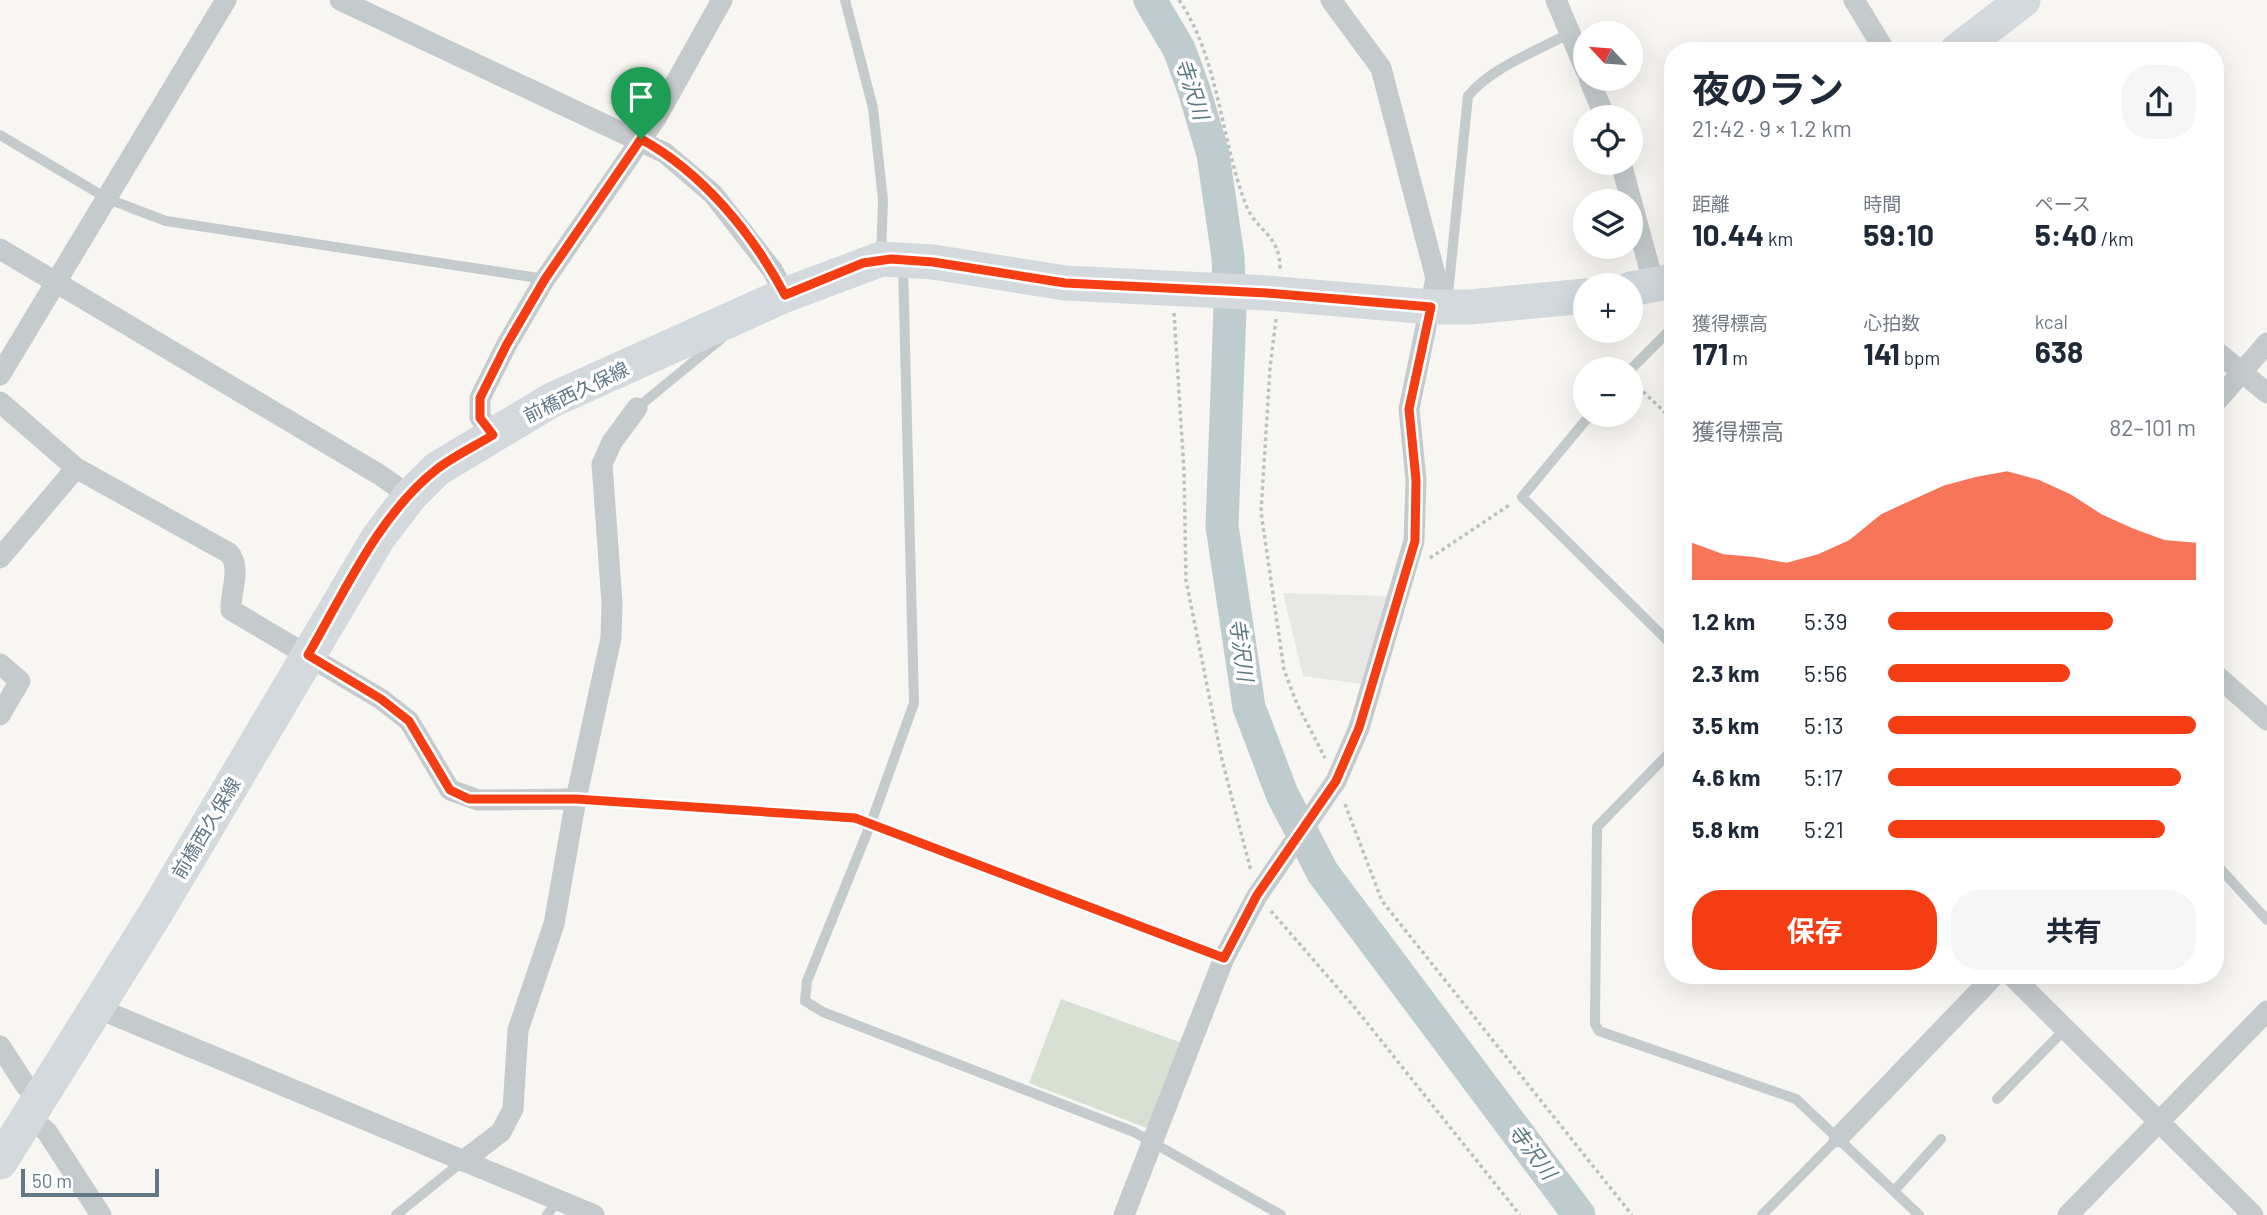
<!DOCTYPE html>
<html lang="ja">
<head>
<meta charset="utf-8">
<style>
	body { margin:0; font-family:Barlow,"Noto Sans JP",sans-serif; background:#f6f6f7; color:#1f2937; height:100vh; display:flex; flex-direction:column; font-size:26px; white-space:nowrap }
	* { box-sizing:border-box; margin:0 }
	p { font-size:23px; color:#747a83 }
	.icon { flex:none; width:38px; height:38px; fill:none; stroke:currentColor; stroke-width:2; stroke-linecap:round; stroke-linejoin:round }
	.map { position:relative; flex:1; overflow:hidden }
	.sheet { position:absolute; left:1664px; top:42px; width:560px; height:942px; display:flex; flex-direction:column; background:#fff; border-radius:28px; box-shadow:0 7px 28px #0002 }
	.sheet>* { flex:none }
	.needle { width:46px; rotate:296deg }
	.controls { position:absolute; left:1573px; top:21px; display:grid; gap:14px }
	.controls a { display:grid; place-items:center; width:70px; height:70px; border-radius:50%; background:#fff; box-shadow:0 7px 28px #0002; font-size:35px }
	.scale { position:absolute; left:21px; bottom:18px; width:138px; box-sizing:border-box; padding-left:7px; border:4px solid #627887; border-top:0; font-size:19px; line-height:24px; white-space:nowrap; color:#627887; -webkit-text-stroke:5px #fff; paint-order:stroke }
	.pin { position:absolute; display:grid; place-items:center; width:60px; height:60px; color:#fff; margin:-72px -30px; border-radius:50% 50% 50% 0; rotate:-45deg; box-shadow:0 0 7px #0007 }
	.pin .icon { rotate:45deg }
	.round { display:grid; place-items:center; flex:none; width:74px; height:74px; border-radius:28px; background:#f6f6f7 }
	.headline { display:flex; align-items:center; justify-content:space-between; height:119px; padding:0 28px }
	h1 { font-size:38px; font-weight:700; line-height:52px }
	.stats { display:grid; grid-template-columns:repeat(3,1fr); gap:10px; height:119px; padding:7px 28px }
	.stats div { display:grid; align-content:center }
	.stats b { font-size:30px; font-weight:700 }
	.stats small { font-size:19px; font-weight:400 }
	.stats p { font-size:19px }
	.chart { height:196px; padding:14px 28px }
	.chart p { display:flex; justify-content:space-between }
	.chart svg { width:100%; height:126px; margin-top:7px; fill:#f53d14; opacity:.7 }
	.action { display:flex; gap:14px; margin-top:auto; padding:14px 28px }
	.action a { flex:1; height:80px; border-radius:28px; background:#f53d14; color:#fff; font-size:28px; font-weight:700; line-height:80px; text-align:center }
	.action a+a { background:#f6f6f7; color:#1f2937 }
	ul { padding:0 28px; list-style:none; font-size:23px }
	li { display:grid; grid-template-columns:112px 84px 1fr; align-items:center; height:52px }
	li i { height:18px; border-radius:9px; background:#f53d14 }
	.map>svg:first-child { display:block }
</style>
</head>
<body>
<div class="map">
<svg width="2267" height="1215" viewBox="0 0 2267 1215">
	<rect width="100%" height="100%" fill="#f7f6f2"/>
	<polygon fill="#e7e8e6" points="1283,593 1390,596 1362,684 1303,676"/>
	<polygon fill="#d8dfd3" points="1061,999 1182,1043 1147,1128 1029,1083"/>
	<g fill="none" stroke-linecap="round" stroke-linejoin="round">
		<polyline stroke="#beccd0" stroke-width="33" points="1150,0 1179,49 1194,90 1213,154 1228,257 1230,309 1222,526 1249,707 1282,794 1323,873 1579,1215"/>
		<g stroke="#bec1c3" stroke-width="3.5" stroke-dasharray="3.5 3.5" stroke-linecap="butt">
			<path d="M1179,0C1219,58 1221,141 1246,205C1257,233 1280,233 1280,269"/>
			<polyline points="1174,313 1184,471 1186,580 1222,760 1251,871"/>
			<polyline points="1276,319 1270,368 1261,512 1284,670 1297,704 1325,758"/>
			<polyline points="1633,382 1673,420"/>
			<polyline points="1430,558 1511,504"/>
			<polyline points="1345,804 1382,901 1632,1215"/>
			<polyline points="1271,911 1356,1009 1520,1215"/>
		</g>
		<g stroke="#c5cacd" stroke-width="10">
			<polyline points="845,0 873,108 883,200 881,256"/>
			<polyline points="0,135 108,199 166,221 545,279"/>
			<polyline points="903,264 914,703 871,823 807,981 805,1001 823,1012 1134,1132 1281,1215"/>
			<path d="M1447,304L1468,96C1492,67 1537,51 1570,33"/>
			<polyline points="1631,369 1673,327"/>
			<polyline points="637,408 721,339"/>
			<polyline points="1590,415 1522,497 1673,646"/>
			<polyline points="1673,749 1597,827 1595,1024 1599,1031 1796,1099 1919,1215"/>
			<polyline points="576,799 855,818 1224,958"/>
			<polyline points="2216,864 2267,920"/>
			<polyline points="1997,1099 2065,1029"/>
			<polyline points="1894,1191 1941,1139"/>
			<polyline points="396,1215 463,1161"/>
			<polyline points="547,1215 558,1200"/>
			<polyline points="1762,1215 1839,1137"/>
		</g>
		<g stroke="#c5cacd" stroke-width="21">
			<polyline points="340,0 665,153 713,194 773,271 785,295"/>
			<polyline points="1556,0 1586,71"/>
			<polyline points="1854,0 1885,51"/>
			<polyline points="1589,79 1605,117"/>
			<polyline points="1621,163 1654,285"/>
			<polyline points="0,249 380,475 410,496"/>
			<polyline points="2216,351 2267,393"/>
			<polyline points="0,375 226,0"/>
			<path d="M0,402L76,468L229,553C242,568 230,592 231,610L381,699L409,721L450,790L478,800L576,799"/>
			<polyline points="2216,402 2267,343"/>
			<polyline points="493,435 480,417 480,398 507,344 545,279 656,118 722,0"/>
			<polyline points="0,558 76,468"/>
			<polyline points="0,664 20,681 0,715"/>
			<polyline points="2216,675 2267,720"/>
			<polyline points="2011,975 2253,1215"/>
			<polyline points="97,1008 594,1215"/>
			<polyline points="0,1046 26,1086 40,1097"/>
			<polyline points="29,1116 47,1132 101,1215"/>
			<polyline points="1839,1137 1995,975"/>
			<polyline points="463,1161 501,1132 513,1109 518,1030 554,924 576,799 611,638 612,603 602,464 612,442 637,408"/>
			<polyline points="1124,1215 1224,958 1257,896 1336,781 1359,728 1414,541 1416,480 1409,409 1436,278 1381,68 1331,0"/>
			<polyline points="2068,1215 2267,1011"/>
		</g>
		<g stroke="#d3d9dd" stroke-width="35">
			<polyline points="1957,51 2023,0"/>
			<polyline points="1631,289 1673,281"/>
			<polyline points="0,1162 157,911 378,538 410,496 437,469 552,400 785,295 881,259 933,262 1065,283 1267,293 1431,307 1470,307 1586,296"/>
		</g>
	</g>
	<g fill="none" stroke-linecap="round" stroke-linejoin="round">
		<defs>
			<path id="route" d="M641,139C703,173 752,233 785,295L863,263L891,259L933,262L1065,283L1267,293L1431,307L1409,409L1416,480L1415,541L1359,728L1336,781L1257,895L1224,958L855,818L576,799H469L450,790L409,721L381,699L308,655C344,593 379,514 437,469C454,456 475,446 493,435L480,418V398L507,344L545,279Z"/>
		</defs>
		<use href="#route" stroke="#fff" stroke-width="14"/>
		<use href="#route" stroke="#f53d14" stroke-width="9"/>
	</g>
	<g text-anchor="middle" stroke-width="7" stroke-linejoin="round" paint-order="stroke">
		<g font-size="19" fill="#627887" stroke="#fff">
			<text transform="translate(576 392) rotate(-26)" y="7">前橋西久保線</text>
			<text transform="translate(206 828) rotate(-59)" y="7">前橋西久保線</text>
		</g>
		<g font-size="21" font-style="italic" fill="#5e7b83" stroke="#fff">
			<text transform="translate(1192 89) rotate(72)" y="7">寺沢川</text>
			<text transform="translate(1241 650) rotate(82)" y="7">寺沢川</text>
			<text transform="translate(1532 1152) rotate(53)" y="7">寺沢川</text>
		</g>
	</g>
</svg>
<div class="controls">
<a><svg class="needle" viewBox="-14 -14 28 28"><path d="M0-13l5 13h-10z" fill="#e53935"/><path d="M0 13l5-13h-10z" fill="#747a83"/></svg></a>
<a><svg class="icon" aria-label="locate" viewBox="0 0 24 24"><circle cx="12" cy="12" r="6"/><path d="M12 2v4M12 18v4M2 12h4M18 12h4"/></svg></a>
<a><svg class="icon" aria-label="layers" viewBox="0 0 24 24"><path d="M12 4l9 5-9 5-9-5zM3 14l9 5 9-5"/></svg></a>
<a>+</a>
<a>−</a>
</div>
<div class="scale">50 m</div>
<div class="pin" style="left:641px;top:139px;background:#1e9e55"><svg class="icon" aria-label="arrive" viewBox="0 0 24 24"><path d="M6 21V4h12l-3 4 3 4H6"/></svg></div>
<section class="sheet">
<div class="headline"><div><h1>夜のラン</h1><p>21:42 · 9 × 1.2 km</p></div><a class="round"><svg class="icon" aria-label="share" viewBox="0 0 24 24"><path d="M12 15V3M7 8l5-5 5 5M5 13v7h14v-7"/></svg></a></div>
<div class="stats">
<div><p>距離</p><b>10.44<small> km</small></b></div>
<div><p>時間</p><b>59:10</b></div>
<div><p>ペース</p><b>5:40<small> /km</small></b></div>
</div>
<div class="stats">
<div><p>獲得標高</p><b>171<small> m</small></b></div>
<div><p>心拍数</p><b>141<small> bpm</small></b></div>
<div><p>kcal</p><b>638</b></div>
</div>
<div class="chart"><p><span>獲得標高</span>82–101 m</p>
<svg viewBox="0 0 160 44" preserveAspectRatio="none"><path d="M0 44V31L10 35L20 36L30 38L40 35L50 30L60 21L70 16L80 11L90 8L100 6L110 9L120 14L130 21L140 26L150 30L160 31V44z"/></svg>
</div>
<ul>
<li><b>1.2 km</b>5:39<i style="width:73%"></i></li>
<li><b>2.3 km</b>5:56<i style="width:59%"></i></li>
<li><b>3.5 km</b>5:13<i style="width:100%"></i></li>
<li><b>4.6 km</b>5:17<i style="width:95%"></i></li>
<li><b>5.8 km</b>5:21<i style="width:90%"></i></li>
</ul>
<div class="action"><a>保存</a><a>共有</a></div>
</section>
</div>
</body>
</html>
